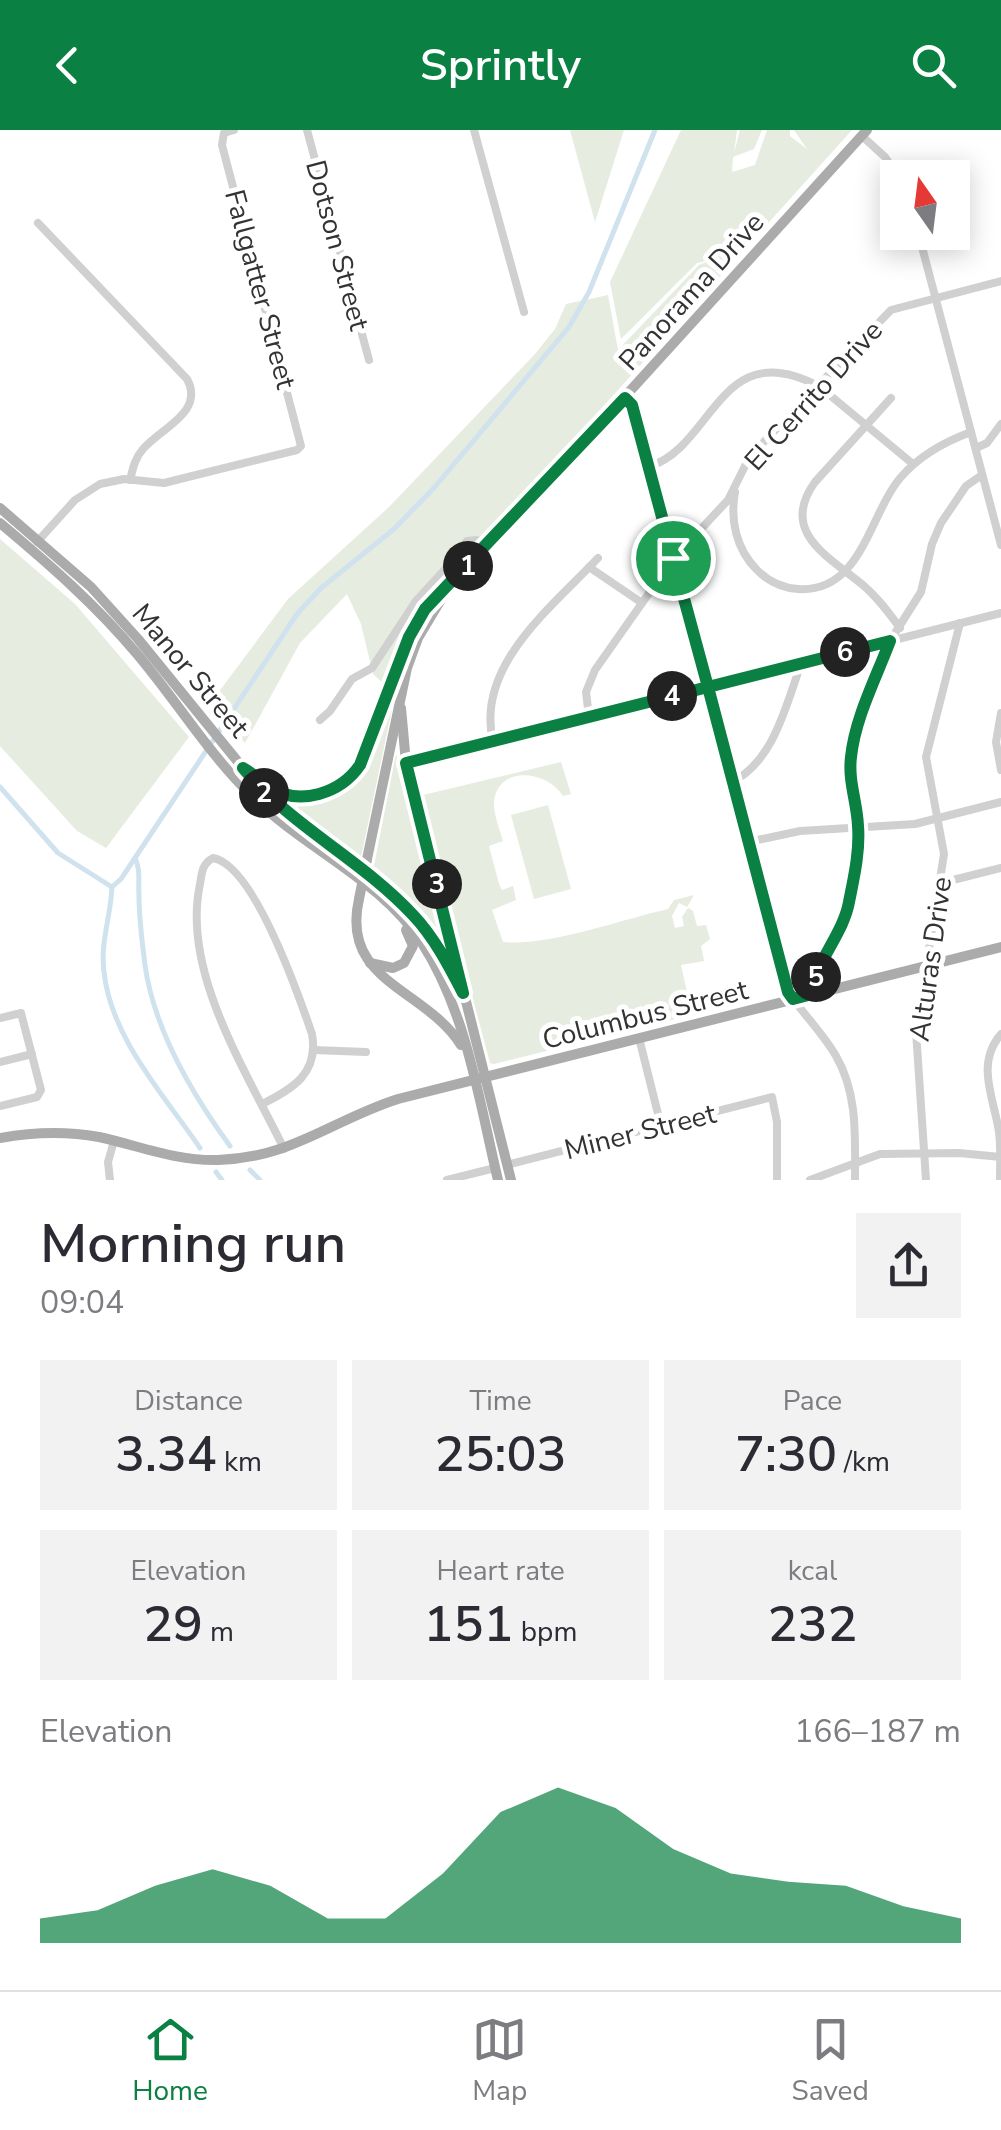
<!DOCTYPE html>
<html lang="en">
<head>
<meta charset="utf-8">
<style>
	body { margin:0; font-family:"Nunito Sans",sans-serif; background:#f2f2f3; color:#2b2b33; height:100vh; display:flex; flex-direction:column; font-size:38px; white-space:nowrap }
	* { box-sizing:border-box; margin:0 }
	p { font-size:32px; color:#7c7c81 }
	.icon { flex:none; width:55px; height:55px; fill:none; stroke:currentColor; stroke-width:2; stroke-linecap:round; stroke-linejoin:round }
	.map { position:relative; height:1050px; overflow:hidden }
	.side { display:flex; flex-direction:column; background:#fff; flex:1 }
	.side>* { flex:none }
	.needle { width:65px; rotate:346deg }
	.tools { position:absolute; left:880px; top:30px; display:grid; gap:20px }
	.tools a { display:grid; place-items:center; width:90px; height:90px; border-radius:0px; background:#fff; box-shadow:0 5px 25px #0003; font-size:50px }
	.pin { position:absolute; display:grid; place-items:center; width:85px; height:85px; color:#fff; margin:-42px; border:5px solid #fff; border-radius:50%; box-shadow:0 2px 10px #0007 }
	.km { position:absolute; width:50px; height:50px; margin:-25px; border-radius:50%; background:#222; color:#fff; font-size:28px; line-height:50px; text-align:center }
	.round { display:grid; place-items:center; flex:none; width:105px; height:105px; border-radius:0px; background:#f2f2f3 }
	.summary { display:flex; align-items:center; justify-content:space-between; height:170px; padding:0 40px }
	h1 { font-size:55px; font-weight:600; line-height:75px }
	.stats { display:grid; grid-template-columns:repeat(3,1fr); gap:15px; height:170px; padding:10px 40px }
	.stats div { display:grid; align-content:center; border-radius:0px; background:#f2f2f3; text-align:center }
	.stats b { font-size:50px; font-weight:600 }
	.stats small { font-size:28px; font-weight:400 }
	.stats p { font-size:28px }
	.chart { height:280px; padding:20px 40px }
	.chart p { display:flex; justify-content:space-between }
	.chart svg { width:100%; height:180px; margin-top:10px; fill:#0b8043; opacity:.7 }
	header { display:flex; justify-content:space-between; align-items:center; height:130px; padding:0 40px; background:#0b8043; color:#fff; font-size:45px; font-weight:600 }
	.dock { display:flex; justify-content:space-around; align-items:center; height:140px; border-top:2px solid #e1e1e2; background:#fff; font-size:28px; color:#7c7c81 }
	.dock a { display:grid; justify-items:center; gap:5px }
	.dock .on { color:#0b8043 }
	.map>svg:first-child { display:block }
</style>
</head>
<body>
<header><svg class="icon" aria-label="back" viewBox="0 0 24 24"><path d="M15 5l-7 7 7 7"/></svg>Sprintly<svg class="icon" aria-label="search" viewBox="0 0 24 24"><circle cx="10" cy="10" r="6"/><path d="M15 15l6 6"/></svg></header>
<div class="map">
<svg width="1001" height="1050" viewBox="0 0 1001 1050">
	<rect width="100%" height="100%" fill="#fff"/>
	<g fill="#e6ecdf">
		<polygon points="570,0 624,0 595,92"/>
		<polygon points="681,0 737,0 734,23 740,0 762,0 754,19 733,27 732,42 755,35 767,0 790,0 790,6 807,19 794,0 852,0 421,479 385,555 373,544 361,494 347,464 300,513 245,613 209,575 288,469 389,377 535,224 555,199 566,174 608,165 618,220 699,135 711,130 697,133 621,209 610,152"/>
		<polygon points="0,409 75,474 189,607 106,718 77,701 0,616"/>
		<path d="M388,573L393,574L360,732L275,666C283,667 290,671 298,672C357,677 372,616 388,573Z"/>
		<polygon points="396,624 450,825 449,825 403,765 373,741"/>
		<path d="M561,632L571,664L563,666C548,641 499,634 494,671C493,683 500,700 503,711L489,716L499,754L502,760L513,756L516,770L492,780L503,812C545,817 624,789 668,779L674,770L694,765L687,777L679,773L672,786L675,798L684,796L682,787L688,778L693,781L697,796L706,795L710,809L701,816L704,831L681,835L692,885L494,934L490,933L419,666Z"/>
		<polygon points="548,675 571,759 534,769 511,685"/>
	</g>
	<g fill="none" stroke-linecap="round" stroke-linejoin="round">
		<g stroke="#cfe2ee" stroke-width="5">
			<polyline points="0,657 58,723 112,757"/>
			<path d="M135,728C141,741 138,751 139,766C139,789 142,812 145,835C154,900 192,964 230,1016"/>
			<path d="M200,1018C164,965 111,908 104,842C100,813 111,785 112,757L121,749L297,484L321,458L394,399L433,359L569,197L589,162L655,0"/>
			<polyline points="250,1040 260,1050"/>
			<polyline points="216,1042 222,1050"/>
		</g>
		<g stroke="#d0d0d0" stroke-width="8">
			<polyline points="307,0 369,230"/>
			<polyline points="474,0 524,182"/>
			<polyline points="862,6 885,27 899,48"/>
			<path d="M38,93L187,249C205,282 161,298 143,319C135,328 133,338 130,350"/>
			<polyline points="918,102 1001,415"/>
			<path d="M625,268L632,275L788,862C803,884 823,903 836,926C858,964 855,1007 855,1050"/>
			<path d="M891,268L815,352C778,403 831,428 864,456C878,468 889,483 900,498"/>
			<polyline points="976,318 987,313 1001,294"/>
			<path d="M648,337C714,318 719,202 820,257L913,334"/>
			<path d="M735,362C730,390 736,419 757,440C768,451 783,458 798,459C862,463 869,384 901,347C920,325 944,312 971,302"/>
			<polyline points="37,412 75,370 100,354 124,349 164,353 297,320 301,316 222,15 224,3 234,0"/>
			<polyline points="589,437 642,473"/>
			<polyline points="1001,583 996,612 1001,640"/>
			<polyline points="589,587 586,562 595,540 673,429 728,370 747,332 758,318 891,180 1001,151"/>
			<polyline points="320,590 330,581 352,549 372,538 416,471 450,434 467,411 477,410 486,417"/>
			<path d="M493,611C475,536 552,477 598,428"/>
			<polyline points="406,633 1001,483"/>
			<path d="M732,652C774,631 786,575 801,534"/>
			<polyline points="748,712 800,701 915,694 1001,672"/>
			<polyline points="941,753 1001,738"/>
			<polyline points="813,864 817,845 844,789 858,718 859,698 850,636 856,600 890,511 921,462 932,414 941,393 966,356 982,345"/>
			<polyline points="0,888 21,883 41,960 37,967 0,976"/>
			<polyline points="639,908 661,996"/>
			<polyline points="314,920 366,922"/>
			<polyline points="0,932 32,924"/>
			<path d="M262,974C293,959 319,943 312,904C299,866 254,735 213,728C202,734 202,742 200,754C181,842 247,942 284,1019"/>
			<polyline points="507,1035 772,967 777,992 777,1050"/>
			<polyline points="110,1050 108,1032 114,1011"/>
			<polyline points="447,1050 495,1038"/>
			<polyline points="810,1050 880,1024 959,1023 1001,1027"/>
			<polyline points="926,1050 916,901 944,724 926,627 960,493"/>
			<path d="M1000,1050C1000,1034 1001,1018 999,1002C994,968 975,934 1001,904"/>
		</g>
		<g stroke="#ababab" stroke-width="10">
			<polyline points="0,378 91,457 138,509 265,665 383,756 412,784 439,820 463,863"/>
			<path d="M0,393C49,434 96,475 137,524C176,570 208,623 251,665C303,718 381,749 422,813C467,883 479,971 498,1050"/>
			<polyline points="401,578 406,633 511,1050"/>
			<path d="M258,648C290,675 336,669 361,635C379,588 402,502 436,468"/>
			<polyline points="367,729 407,538 418,508 442,468 867,0"/>
			<path d="M359,769C340,852 425,858 461,915"/>
			<polyline points="370,833 393,838 404,833 413,816 406,800"/>
			<path d="M0,1008C33,1002 66,1001 99,1007C140,1016 176,1031 218,1030C292,1028 332,990 398,969L1001,817"/>
		</g>
		<polyline stroke="#ababab" stroke-width="10" points="359,769 367,729"/>
	</g>
	<g fill="none" stroke-linecap="round" stroke-linejoin="round">
		<defs>
			<path id="route" d="M673,428L632,275L625,268L425,479L409,507L360,635C341,663 300,677 269,657C260,651 252,643 243,638C292,697 361,729 413,785C434,807 449,836 463,863L406,633L708,557L788,862L793,869L812,864C815,831 843,805 849,772C854,747 860,721 858,696C857,672 848,651 851,627C855,588 876,548 890,511L708,557L673,428"/>
		</defs>
		<use href="#route" stroke="#fff" stroke-width="20"/>
		<use href="#route" stroke="#0b8043" stroke-width="12"/>
	</g>
	<g text-anchor="middle" stroke-width="10" stroke-linejoin="round" paint-order="stroke">
		<g font-size="28" fill="#333" stroke="#fff">
			<text transform="translate(338 115) rotate(75)" y="10">Dotson Street</text>
			<text transform="translate(261 159) rotate(75)" y="10">Fallgatter Street</text>
			<text transform="translate(691 161) rotate(-48)" y="10">Panorama Drive</text>
			<text transform="translate(813 265) rotate(-48)" y="10">El Cerrito Drive</text>
			<text transform="translate(191 540) rotate(50)" y="10">Manor Street</text>
			<text transform="translate(930 829) rotate(-82)" y="10">Alturas Drive</text>
			<text transform="translate(645 884) rotate(-14)" y="10">Columbus Street</text>
			<text transform="translate(640 1001) rotate(-14)" y="10">Miner Street</text>
		</g>
	</g>
</svg>
<div class="tools">
<a><svg class="needle" viewBox="-14 -14 28 28"><path d="M0-13l5 13h-10z" fill="#e53935"/><path d="M0 13l5-13h-10z" fill="#7c7c81"/></svg></a>
</div>
<div class="pin" style="left:673px;top:428px;background:#1e9e55"><svg class="icon" aria-label="arrive" viewBox="0 0 24 24"><path d="M6 21V4h12l-3 4 3 4H6"/></svg></div>
<b class="km" style="left:468px;top:436px">1</b>
<b class="km" style="left:264px;top:663px">2</b>
<b class="km" style="left:437px;top:754px">3</b>
<b class="km" style="left:672px;top:566px">4</b>
<b class="km" style="left:816px;top:847px">5</b>
<b class="km" style="left:845px;top:522px">6</b>
</div>
<section class="side">
<div class="summary"><div><h1>Morning run</h1><p>09:04</p></div><a class="round"><svg class="icon" aria-label="share" viewBox="0 0 24 24"><path d="M12 15V3M7 8l5-5 5 5M5 13v7h14v-7"/></svg></a></div>
<div class="stats">
<div><p>Distance</p><b>3.34<small> km</small></b></div>
<div><p>Time</p><b>25:03</b></div>
<div><p>Pace</p><b>7:30<small> /km</small></b></div>
</div>
<div class="stats">
<div><p>Elevation</p><b>29<small> m</small></b></div>
<div><p>Heart rate</p><b>151<small> bpm</small></b></div>
<div><p>kcal</p><b>232</b></div>
</div>
<div class="chart"><p><span>Elevation</span>166–187 m</p>
<svg viewBox="0 0 160 44" preserveAspectRatio="none"><path d="M0 44V38L10 36L20 30L30 26L40 30L50 38L60 38L70 27L80 12L90 6L100 11L110 21L120 27L130 29L140 30L150 35L160 38V44z"/></svg>
</div>
</section>
<nav class="dock">
<a class="on"><svg class="icon" aria-label="home" viewBox="0 0 24 24"><path d="M3 11l9-7 9 7M6 9v11h12V9"/></svg>Home</a>
<a><svg class="icon" aria-label="map" viewBox="0 0 24 24"><path d="M3 6l6-2 6 2 6-2v14l-6 2-6-2-6 2zM9 4v14M15 6v14"/></svg>Map</a>
<a><svg class="icon" aria-label="saved" viewBox="0 0 24 24"><path d="M7 4h10v16l-5-4-5 4z"/></svg>Saved</a>
</nav>
</body>
</html>
